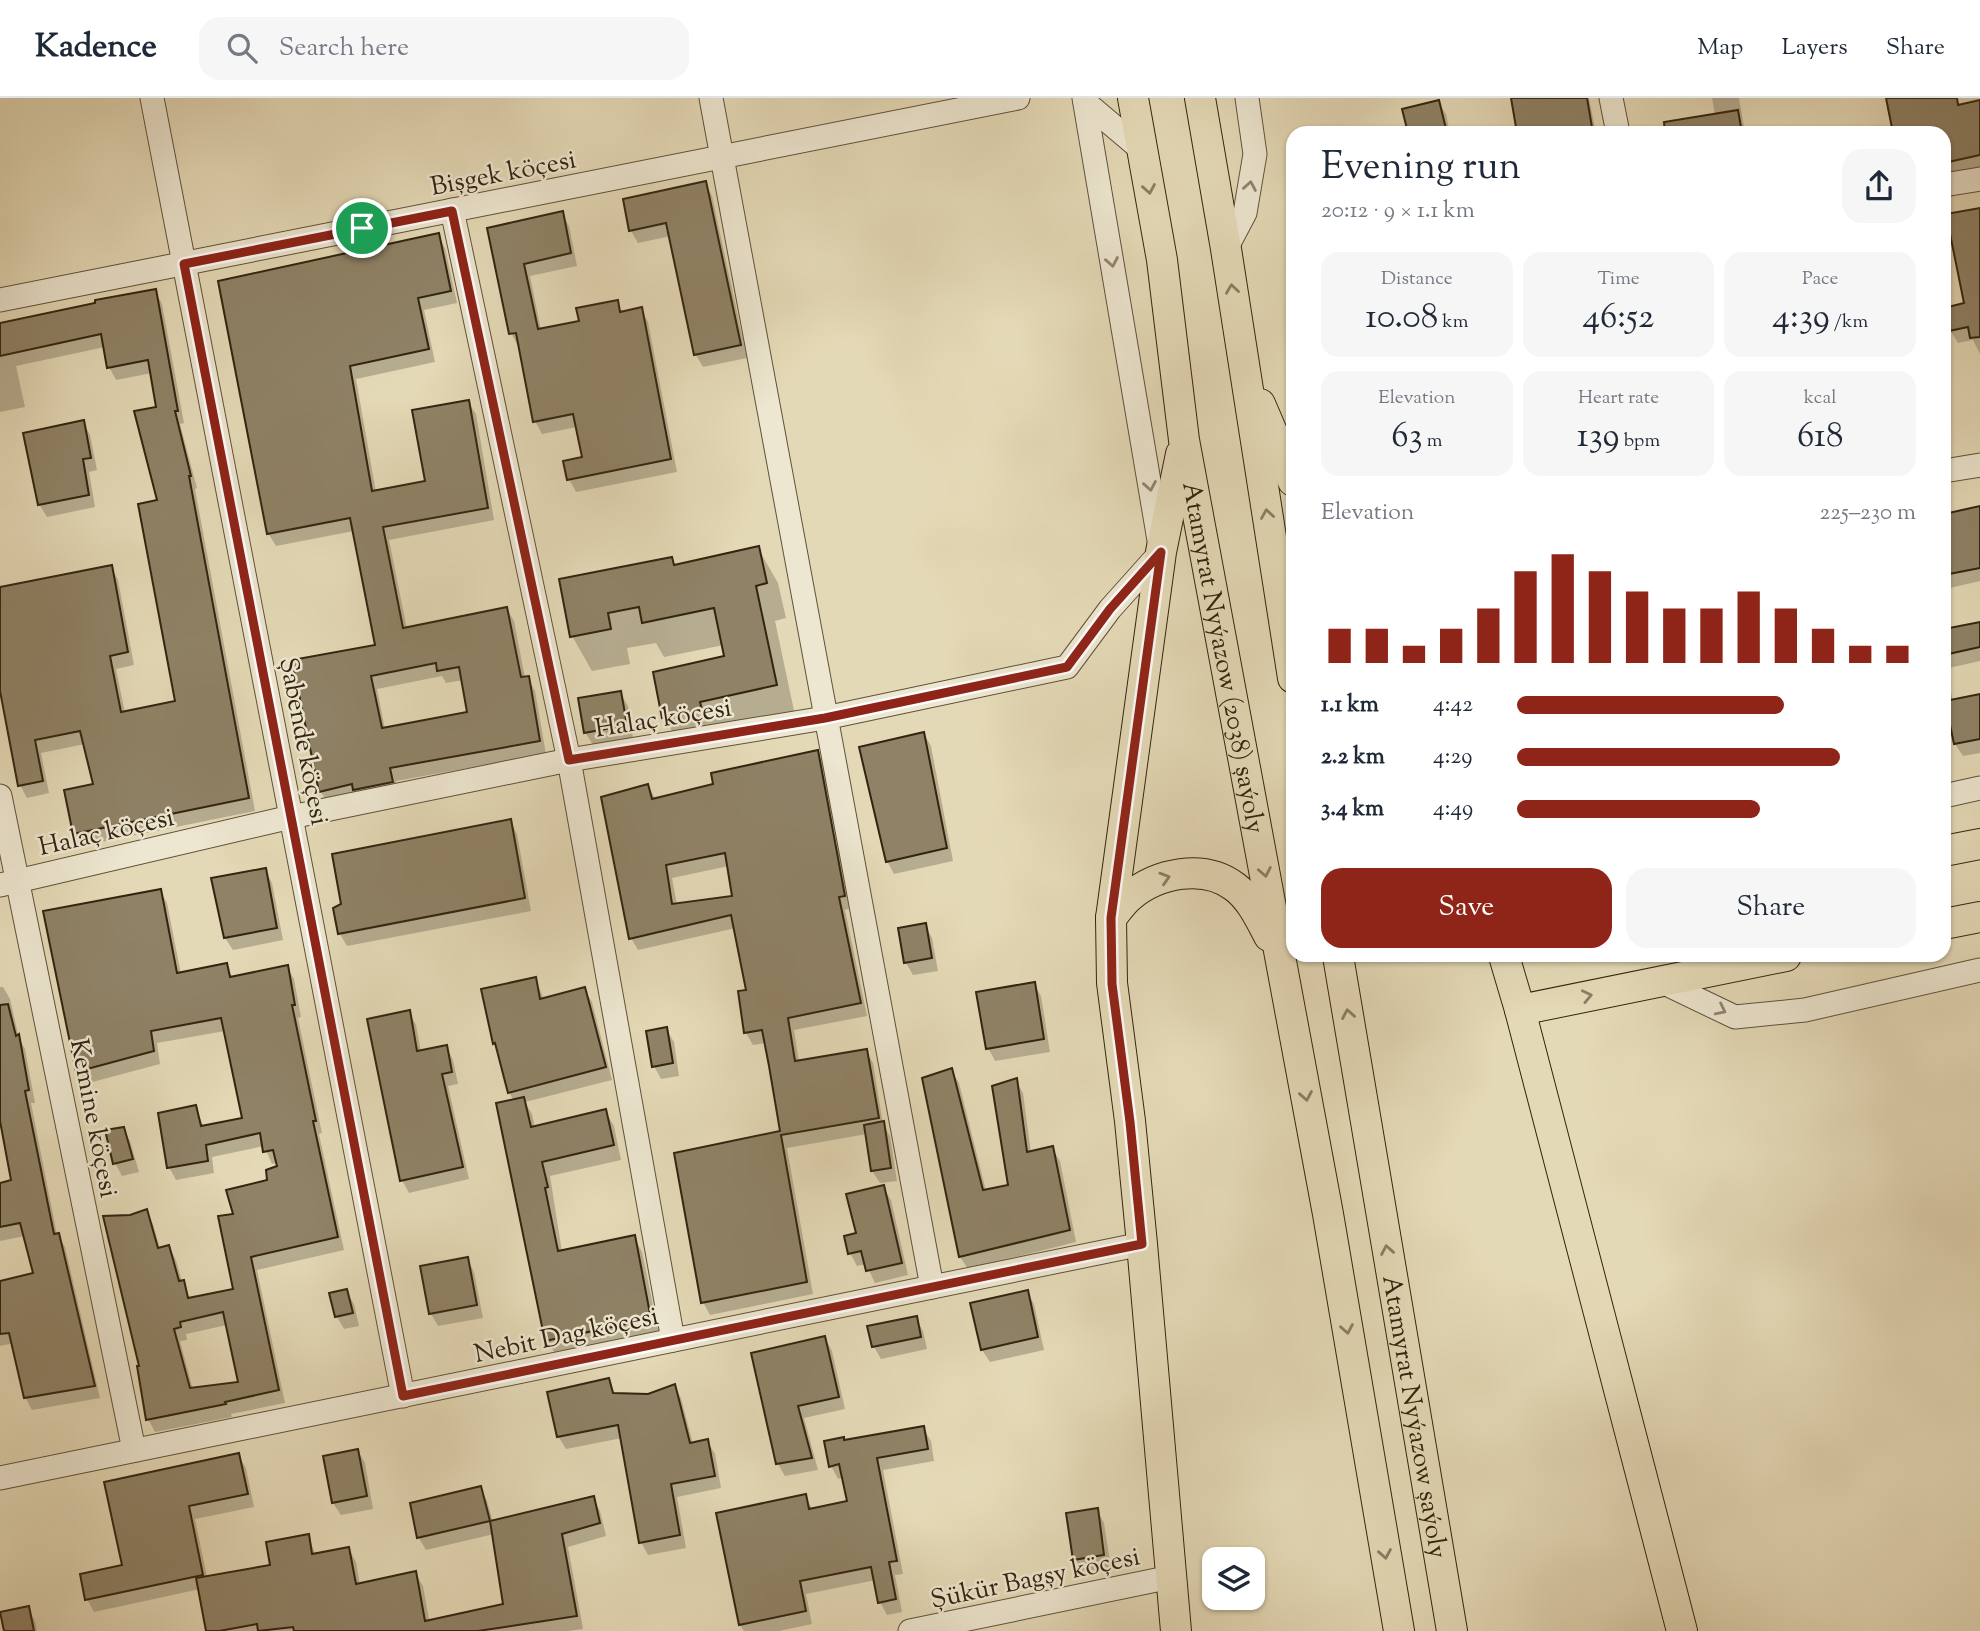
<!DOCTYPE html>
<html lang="en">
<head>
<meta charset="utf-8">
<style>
	body { margin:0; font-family:"Sorts Mill Goudy",serif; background:#f6f6f7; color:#1f2937; height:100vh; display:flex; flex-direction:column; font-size:26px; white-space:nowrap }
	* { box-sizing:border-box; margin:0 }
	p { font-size:23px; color:#747a83 }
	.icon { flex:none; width:38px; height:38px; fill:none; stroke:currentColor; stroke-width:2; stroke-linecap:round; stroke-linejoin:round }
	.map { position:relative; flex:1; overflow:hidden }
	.details { position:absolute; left:1286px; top:28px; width:665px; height:836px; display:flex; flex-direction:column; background:#fff; border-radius:21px; box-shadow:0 2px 5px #0004 }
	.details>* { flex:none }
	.fabs { position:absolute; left:1202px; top:1449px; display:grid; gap:14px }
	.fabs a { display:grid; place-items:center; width:63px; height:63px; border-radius:14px; background:#fff; box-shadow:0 2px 5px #0004; font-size:35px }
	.pin { position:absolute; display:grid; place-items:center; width:60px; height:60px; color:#fff; margin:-30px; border:4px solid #fff; border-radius:50%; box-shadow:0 2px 7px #0007 }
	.round { display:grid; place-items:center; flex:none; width:74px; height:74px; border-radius:21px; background:#f6f6f7 }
	.overview { display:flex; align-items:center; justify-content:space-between; height:119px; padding:0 35px }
	h1 { font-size:38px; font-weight:600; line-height:52px }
	.metrics { display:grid; grid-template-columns:repeat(3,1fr); gap:10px; height:119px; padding:7px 35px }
	.metrics div { display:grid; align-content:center; border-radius:18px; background:#f6f6f7; text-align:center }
	.metrics b { font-size:35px; font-weight:600 }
	.metrics small { font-size:19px; font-weight:400 }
	.metrics p { font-size:19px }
	.chart { height:196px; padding:14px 35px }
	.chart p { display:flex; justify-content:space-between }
	.chart svg { width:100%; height:126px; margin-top:7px; stroke:#8f2418; stroke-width:6 }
	.cta { display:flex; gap:14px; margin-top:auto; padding:14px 35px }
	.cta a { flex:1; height:80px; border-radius:21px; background:#8f2418; color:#fff; font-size:28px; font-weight:600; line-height:80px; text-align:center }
	.cta a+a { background:#f6f6f7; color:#1f2937 }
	ul { padding:0 35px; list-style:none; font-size:23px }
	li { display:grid; grid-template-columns:112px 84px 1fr; align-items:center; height:52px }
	li i { height:18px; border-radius:9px; background:#8f2418 }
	header { display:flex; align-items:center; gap:42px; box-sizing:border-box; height:98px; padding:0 35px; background:#fff; border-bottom:2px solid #e0e1e3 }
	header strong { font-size:33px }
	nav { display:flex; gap:38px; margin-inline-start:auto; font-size:24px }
	.search { width:490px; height:63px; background:#f6f6f7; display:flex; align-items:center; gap:18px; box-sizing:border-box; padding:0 24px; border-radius:21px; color:#747a83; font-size:26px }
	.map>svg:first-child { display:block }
</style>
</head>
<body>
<header>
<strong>Kadence</strong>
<div class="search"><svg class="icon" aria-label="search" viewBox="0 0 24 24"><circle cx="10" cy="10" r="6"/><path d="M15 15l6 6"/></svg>Search here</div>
<nav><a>Map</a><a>Layers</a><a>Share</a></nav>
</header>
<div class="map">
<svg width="1980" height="1533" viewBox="0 0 1980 1533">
	<rect width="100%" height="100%" fill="#e4d9b6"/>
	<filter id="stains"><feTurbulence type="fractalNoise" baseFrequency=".00286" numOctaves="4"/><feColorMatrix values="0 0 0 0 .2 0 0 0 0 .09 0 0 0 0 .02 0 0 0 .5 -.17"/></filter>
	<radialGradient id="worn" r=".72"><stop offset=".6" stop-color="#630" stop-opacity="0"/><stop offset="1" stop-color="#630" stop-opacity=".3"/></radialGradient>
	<g fill="#0003" fill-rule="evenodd">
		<polygon points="1526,0 1589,0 1596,35 1519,35"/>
		<polygon points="1712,0 1739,0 1745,35 1694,35 1715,18"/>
		<polygon points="1888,0 1956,0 1960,8 1980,4 1980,71 1944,78 1944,35 1895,35"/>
		<polygon points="1438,4 1446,16 1450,35 1409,35"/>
		<polygon points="705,85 712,98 747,260 703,269 696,257 671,138 638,145 631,133"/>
		<polygon points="1980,111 1980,256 1973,242 1958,245 1950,232 1966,206"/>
		<polygon points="562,115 569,128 577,168 530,178 541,232 581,224 617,204 623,215 641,211 648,224 677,374 576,394 569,381 584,360 577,329 542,336 535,323 518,248 511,235 489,131"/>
		<path d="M438,137L445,150L457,205L424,212L435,264L356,281L376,394L427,385L468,304L476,316L494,422L389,442L407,531L507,511L514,523L525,580H528L535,593L546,656L396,683L399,696L328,706L321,694L294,564L377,548L354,433L276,448L268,435L220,185ZM442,578L446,585L463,582L469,616L385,631L377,591Z"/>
		<polygon points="155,193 162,206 184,325 180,326 197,390 195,391 255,713 82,748 74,735 95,687 85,646 41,655 49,695 27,700 20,687 0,582 0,491 111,469 118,482 134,567 116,571 125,615 177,604 159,403 158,310 152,275 116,282 109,269 105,249 16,268 25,309 0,314 0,227"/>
		<polygon points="83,324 90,337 97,372 89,374 95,409 47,419 39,406"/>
		<polygon points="1980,410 1980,483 1950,490 1944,480 1944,418"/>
		<polygon points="758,450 778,485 786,520 775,523 796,622 684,654 664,619 726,560 724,547 664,559 656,545 627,550 630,566 592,573 572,538 671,461 676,468"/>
		<polygon points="1980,526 1980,563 1949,570 1945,563 1953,604 1980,598 1980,655 1963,658 1955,646 1949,613 1944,613 1944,533"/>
		<polygon points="620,595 628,608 633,640 593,647 585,634"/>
		<polygon points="924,636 931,648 953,763 894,776 887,763"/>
		<path d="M817,654L824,667L851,810L845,812L867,918L794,932L799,964L866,953L873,965L883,1026L890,1038L897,1083L880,1085L872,1073L867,1036L787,1050L813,1196L710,1217L703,1204L676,1057L782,1034L766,945L753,947L746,935L748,894L736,830L638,852L631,840L648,688L656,702L715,688ZM729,768L734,799L677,807L672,780Z"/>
		<polygon points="510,723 517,736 531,813 347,848 340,836 335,811"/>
		<polygon points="265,772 272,785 283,842 233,852 225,840"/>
		<path d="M160,793L167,805L181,876L226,867L233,880L287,869L294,881L301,919L298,920L322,1035L319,1036L344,1152L257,1172L285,1305L231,1316L232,1319L155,1334L148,1321L141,1269L130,1119L146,1114L153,1126L160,1151L169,1149L176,1162L182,1184L191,1202L235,1192V1117L269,1084L279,1069L278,1065L272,1066L264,1048L212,1059L214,1075L176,1082L169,1069L195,1009L204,1029L244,1022L225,933L157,945L160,966L85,986L78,973ZM227,1227L240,1286L193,1292L180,1243L187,1242L186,1236Z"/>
		<polygon points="925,827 932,840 938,873 913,877 906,865"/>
		<polygon points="535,881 544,901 584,891 592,904 612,982 525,1004 532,1016 535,1030 605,1013 614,1028 621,1062 550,1078 562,1154 634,1139 642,1154 659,1236 556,1257 547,1242 514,1003 509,994 499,953 494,945"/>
		<polygon points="1034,886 1041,898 1050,954 995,963 988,950"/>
		<polygon points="0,889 3,889 10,901 19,940 25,951 35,1005 31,1005 57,1137 65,1149 100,1300 32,1312 25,1299 23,1243 0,1248 0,1185 36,1176 25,1138 0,1143 0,1087 13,1084 0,1013"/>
		<polygon points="409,914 416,927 421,954 446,949 453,962 458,986 448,988 469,1081 409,1095 402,1082"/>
		<polygon points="666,931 674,944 679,978 661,981 654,968"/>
		<polygon points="951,972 959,985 986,1093 1010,1088 1016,983 1023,995 1031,1055 1052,1050 1060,1063 1076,1144 968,1171 960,1159"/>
		<polygon points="123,1031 130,1043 139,1074 122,1078 115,1065"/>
		<polygon points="883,1089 891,1102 908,1177 875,1185 866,1166 857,1168 850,1155 858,1136"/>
		<polygon points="467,1161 474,1174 483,1220 438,1228 431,1216 422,1170"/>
		<polygon points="346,1193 354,1206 359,1228 344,1231 337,1219 331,1197"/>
		<polygon points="1027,1194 1034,1206 1044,1252 990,1264 982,1252"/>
		<polygon points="916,1220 923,1233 927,1251 881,1261 874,1249 870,1230"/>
		<polygon points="825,1240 832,1253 845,1311 804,1320 818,1372 785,1378 778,1366 754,1256"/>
		<polygon points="608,1282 616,1297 649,1298 674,1288 681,1300 693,1346 707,1343 715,1356 721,1390 677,1399 686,1450 648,1457 641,1444 622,1340 566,1351 558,1338"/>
		<polygon points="923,1330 931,1343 934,1363 883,1372 903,1476 895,1477 902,1514 887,1517 880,1504 876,1482 806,1496 812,1526 779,1533 744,1533 740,1527 718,1416 805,1398 813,1412 849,1404 844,1379 838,1381 831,1368 845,1344"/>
		<polygon points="358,1353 365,1365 373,1411 341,1417 333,1405"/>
		<polygon points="238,1357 246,1370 254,1409 195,1421 207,1479 272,1469 308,1438 316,1457 349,1451 356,1464 360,1487 415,1475 423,1488 431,1533 208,1533 200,1491 94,1514 87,1501"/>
		<polygon points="480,1390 487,1403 493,1424 593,1400 600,1413 606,1438 568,1449 583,1531 568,1533 466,1533 505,1507 494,1436 426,1452 419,1440 412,1407"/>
		<polygon points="1097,1412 1104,1425 1111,1470 1082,1474 1075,1461"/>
		<polygon points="28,1510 35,1523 37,1533 6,1533"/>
	</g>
	<g fill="#8f8266" stroke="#322410" stroke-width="2" fill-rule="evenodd">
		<polygon points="1511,0 1587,0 1593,35 1517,35"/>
		<polygon points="1886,0 1957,0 1958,7 1980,2 1980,57 1944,65 1944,35 1893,35"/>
		<polygon points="1439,2 1447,35 1408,35 1402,11"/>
		<polygon points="1738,12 1742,35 1665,35 1664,24"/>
		<polygon points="706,83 741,247 694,257 666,125 629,133 623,101"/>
		<polygon points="1980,110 1980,239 1970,240 1968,229 1949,233 1944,210 1964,205 1946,116"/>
		<polygon points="563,113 571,155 524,166 538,231 579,223 576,210 618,202 620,214 642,209 671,361 567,382 563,363 582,359 573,316 533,324 516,235 509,236 487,130"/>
		<path d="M439,135L451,193L418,200L429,251L350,268L372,393L425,383L412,312L469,302L488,410L383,429L403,530L507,509L521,579L529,578L540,643L390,670L393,684L353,692L352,686L319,694L292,562L375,547L350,420L267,436L218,183ZM436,565L437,573L459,569L467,614L382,630L371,578Z"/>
		<polygon points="156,191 178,313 175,313 191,378 189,378 249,700 73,736 64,692 93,686 80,633 35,642 43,683 18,688 0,593 0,489 112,467 128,554 110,558 121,614 175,603 138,406 157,402 134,313 156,309 148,262 107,270 101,236 0,258 0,225 95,205 95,202"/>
		<polygon points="84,322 91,360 83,361 89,397 38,407 23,335"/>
		<polygon points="1980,408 1980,470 1944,477 1944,416"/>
		<polygon points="759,448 767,485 756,488 777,587 700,604 702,612 662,620 653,574 724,558 714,510 642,525 639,509 608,515 611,531 570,539 559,481 672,459 674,467"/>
		<polygon points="1980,524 1980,549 1944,557 1944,531"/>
		<polygon points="621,593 627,627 584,635 578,600"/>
		<polygon points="1980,596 1980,641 1954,646 1945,603"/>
		<polygon points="924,634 947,750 886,764 859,649"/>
		<path d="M818,652L845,798L839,799L861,905L788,920L795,963L867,951L879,1020L781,1037L807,1184L701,1205L674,1055L780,1033L769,968L762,932L744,935L738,893L746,892L731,817L629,841L601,699L648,686L652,701L713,686L711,675ZM725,755L732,798L672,806L666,767Z"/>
		<polygon points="511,721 525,800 338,836 333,810 341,806 332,756"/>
		<polygon points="266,770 277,830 224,840 211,780"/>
		<path d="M161,791L177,875L227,865L230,879L288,867L295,907H292L316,1023H313L338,1139L251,1159L279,1292L225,1304L226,1306L146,1322L137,1268H139L103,1118L130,1117L147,1111L158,1150L169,1147L179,1183L184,1182L188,1200L233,1191L218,1118L233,1116L226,1092L267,1082L266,1072L277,1068L273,1052L263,1054L260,1035L206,1047L208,1063L167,1070L158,1015L196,1007L201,1028L242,1020L221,920L151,933L154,953L76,974L43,813ZM223,1214L238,1284L190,1290L174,1231L181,1229L180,1224Z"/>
		<polygon points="926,825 932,860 904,865 898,830"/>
		<polygon points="536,879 540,901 585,889 606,969 508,995 495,945 493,946 481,891"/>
		<polygon points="1035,884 1044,941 986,951 976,894"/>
		<polygon points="8,906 16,938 19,936 29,992 25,993 54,1136 59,1135 95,1288 24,1300 9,1235 0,1236 0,1183 33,1175 20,1125 0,1129 0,1085 11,1082 0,1023 0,907"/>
		<polygon points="410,912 417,953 447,947 452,974 442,976 463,1069 400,1083 367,921"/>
		<polygon points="667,929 673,965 652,969 646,933"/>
		<polygon points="952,970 983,1092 1008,1087 992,988 1017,980 1027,1054 1053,1048 1070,1132 959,1159 922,980"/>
		<polygon points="524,999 531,1029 606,1011 614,1047 542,1064 548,1089 545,1090 558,1153 635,1137 651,1221 545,1243 496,1005"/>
		<polygon points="884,1023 891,1070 871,1073 864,1027"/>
		<polygon points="124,1029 133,1061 113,1066 105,1032"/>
		<polygon points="884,1087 902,1165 866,1173 861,1153 848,1156 844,1138 856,1135 846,1096"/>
		<polygon points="468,1159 477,1207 429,1216 420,1168"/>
		<polygon points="347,1191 353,1215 335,1219 329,1195"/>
		<polygon points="1028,1192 1038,1239 981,1252 970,1205"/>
		<polygon points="917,1218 921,1239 872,1249 867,1228"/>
		<polygon points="825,1238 839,1299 798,1308 812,1360 776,1366 751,1255"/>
		<polygon points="609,1280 613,1295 648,1296 675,1286 690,1345 708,1341 715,1378 671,1386 680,1437 639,1445 618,1327 557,1339 547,1294"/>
		<polygon points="924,1328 928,1351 877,1360 897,1463 889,1464 896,1501 878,1505 871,1469 800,1483 806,1513 739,1527 716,1415 806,1396 809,1411 847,1403 839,1366 829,1369 824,1343 844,1339 844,1342"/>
		<polygon points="358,1351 367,1398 332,1405 323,1358"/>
		<polygon points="239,1355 248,1396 189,1408 203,1477 85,1502 80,1476 122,1467 104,1384"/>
		<polygon points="481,1388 490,1423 417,1440 410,1405"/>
		<polygon points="594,1398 600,1425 562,1436 577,1518 478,1533 294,1533 293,1529 258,1533 257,1526 219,1533 206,1533 196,1480 270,1467 266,1444 309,1436 312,1456 349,1449 356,1486 416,1473 425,1523 503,1506 490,1423"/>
		<polygon points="1098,1410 1104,1457 1073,1462 1066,1415"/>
		<polygon points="29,1508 34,1533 4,1533 0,1514"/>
	</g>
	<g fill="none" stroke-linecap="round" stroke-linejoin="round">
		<defs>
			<g id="minor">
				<polyline points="152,0 403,1298"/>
				<polyline points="711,0 932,1189"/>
				<polyline points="1611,0 1618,35"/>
				<polyline points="1085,4 1143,53"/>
				<polyline points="1944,87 1980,81"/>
				<polyline points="452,112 569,662 673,1242"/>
				<polyline points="1226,151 1245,115 1255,56 1247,0"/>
				<polyline points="0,202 1018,0"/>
				<polyline points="1944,373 1980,367"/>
				<polyline points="0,698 134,1352"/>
				<polyline points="1944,698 1980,690"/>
				<polyline points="0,787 291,719 569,662 825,620 1067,569 1110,511 1161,454 1084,0"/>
				<polyline points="1660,883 1735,919 1805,912 1980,872"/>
				<polyline points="0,1380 1142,1146"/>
				<polyline points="910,1533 1171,1479"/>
			</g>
			<g id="major">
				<path id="s1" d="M1133,0L1162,162L1184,342L1328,1116L1399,1533"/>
				<polyline points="1200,0 1226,151 1293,580"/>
				<polyline points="1260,306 1293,383"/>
				<polyline points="1944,753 1980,746"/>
				<path d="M1111,820C1117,813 1122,805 1129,799C1157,775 1204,765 1235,789C1251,801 1260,821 1269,838"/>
				<polyline points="1944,826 1980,819"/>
				<path id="s2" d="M1338,858L1452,1533"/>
				<polyline points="1504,858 1520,912 1682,1533"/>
				<polyline points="1520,912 1786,858"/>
				<polyline points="1176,1533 1142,1146 1130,1023 1112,885 1111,820 1161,454 1181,356"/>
			</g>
		</defs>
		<use href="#minor" stroke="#5e513a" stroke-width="25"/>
		<use href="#major" stroke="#322410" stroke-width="32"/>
		<use href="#minor" stroke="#ede6d0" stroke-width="23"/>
		<use href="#major" stroke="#e4d9b6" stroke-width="30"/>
	</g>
	<defs><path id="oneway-chevron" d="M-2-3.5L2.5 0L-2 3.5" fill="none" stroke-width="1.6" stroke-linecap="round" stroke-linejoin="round" transform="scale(1.75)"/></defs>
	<g stroke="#908570">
		<use href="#oneway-chevron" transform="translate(1250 88) rotate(-80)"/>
		<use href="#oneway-chevron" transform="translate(1112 164) rotate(80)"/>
		<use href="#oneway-chevron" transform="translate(1150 388) rotate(80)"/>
		<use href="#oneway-chevron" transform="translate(1721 912) rotate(26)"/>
	</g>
	<g stroke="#8b7e63">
		<use href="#oneway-chevron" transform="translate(1149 91) rotate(80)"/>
		<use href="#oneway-chevron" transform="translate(1232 191) rotate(-98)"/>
		<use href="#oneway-chevron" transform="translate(1267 416) rotate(-99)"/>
		<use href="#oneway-chevron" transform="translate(1265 774) rotate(79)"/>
		<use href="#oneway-chevron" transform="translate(1165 780) rotate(-17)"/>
		<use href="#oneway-chevron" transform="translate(1587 898) rotate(-12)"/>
		<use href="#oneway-chevron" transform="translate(1348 916) rotate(-100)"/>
		<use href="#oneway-chevron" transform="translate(1306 998) rotate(80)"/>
		<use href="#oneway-chevron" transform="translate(1387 1152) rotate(-100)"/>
		<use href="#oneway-chevron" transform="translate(1347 1231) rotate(80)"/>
		<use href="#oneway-chevron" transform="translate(1385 1456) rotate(80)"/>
	</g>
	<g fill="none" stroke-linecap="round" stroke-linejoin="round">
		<defs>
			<polygon id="route" points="452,113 569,662 825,620 1067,569 1110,511 1161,454 1111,820 1112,886 1130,1024 1142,1146 403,1298 184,166"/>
		</defs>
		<use href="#route" stroke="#fff" stroke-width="14"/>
		<use href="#route" stroke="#8f2418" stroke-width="9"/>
	</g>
	<g text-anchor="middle" stroke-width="5" stroke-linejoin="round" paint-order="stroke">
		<g font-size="26" fill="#322410" stroke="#ede6d0">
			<text transform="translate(503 74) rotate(-11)" y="9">Bişgek köçesi</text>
			<text dy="9" stroke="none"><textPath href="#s1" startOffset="567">Atamyrat Nyýazow (2038) şaýoly</textPath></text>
			<text transform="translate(663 619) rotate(-9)" y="9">Halaç köçesi</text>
			<text transform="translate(305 643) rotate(79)" y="9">Şabende köçesi</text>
			<text transform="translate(106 733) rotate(-13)" y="9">Halaç köçesi</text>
			<text transform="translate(95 1020) rotate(79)" y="9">Kemine köçesi</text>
			<text transform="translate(566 1236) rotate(-12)" y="9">Nebit Dag köçesi</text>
			<text dy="9" stroke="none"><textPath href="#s2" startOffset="467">Atamyrat Nyýazow şaýoly</textPath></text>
			<text transform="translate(1035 1479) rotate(-12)" y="9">Şükür Bagşy köçesi</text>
		</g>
	</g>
	<rect width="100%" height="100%" filter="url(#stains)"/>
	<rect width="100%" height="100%" fill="url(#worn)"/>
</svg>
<div class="fabs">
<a><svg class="icon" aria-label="layers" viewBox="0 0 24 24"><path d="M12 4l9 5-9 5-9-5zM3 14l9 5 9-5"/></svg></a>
</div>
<div class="pin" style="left:362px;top:130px;background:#1e9e55"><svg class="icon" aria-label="arrive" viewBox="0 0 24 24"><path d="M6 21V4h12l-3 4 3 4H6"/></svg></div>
<section class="details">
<div class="overview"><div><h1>Evening run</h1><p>20:12 · 9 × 1.1 km</p></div><a class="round"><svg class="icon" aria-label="share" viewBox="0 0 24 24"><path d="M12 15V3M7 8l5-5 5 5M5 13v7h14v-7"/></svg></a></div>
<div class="metrics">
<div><p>Distance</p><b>10.08<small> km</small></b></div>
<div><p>Time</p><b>46:52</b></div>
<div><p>Pace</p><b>4:39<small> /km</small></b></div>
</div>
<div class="metrics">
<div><p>Elevation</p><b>63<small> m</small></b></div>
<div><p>Heart rate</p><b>139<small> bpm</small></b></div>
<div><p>kcal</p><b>618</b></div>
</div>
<div class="chart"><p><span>Elevation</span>225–230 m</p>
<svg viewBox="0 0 160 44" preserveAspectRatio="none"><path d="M5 44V32M15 44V32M25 44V38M35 44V32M45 44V25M55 44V12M65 44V6M75 44V12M85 44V19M95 44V25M105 44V25M115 44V19M125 44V25M135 44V32M145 44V38M155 44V38"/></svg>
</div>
<ul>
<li><b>1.1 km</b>4:42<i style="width:67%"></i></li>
<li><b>2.2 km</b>4:29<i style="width:81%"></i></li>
<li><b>3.4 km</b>4:49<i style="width:61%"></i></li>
</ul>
<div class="cta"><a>Save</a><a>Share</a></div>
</section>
</div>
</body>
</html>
